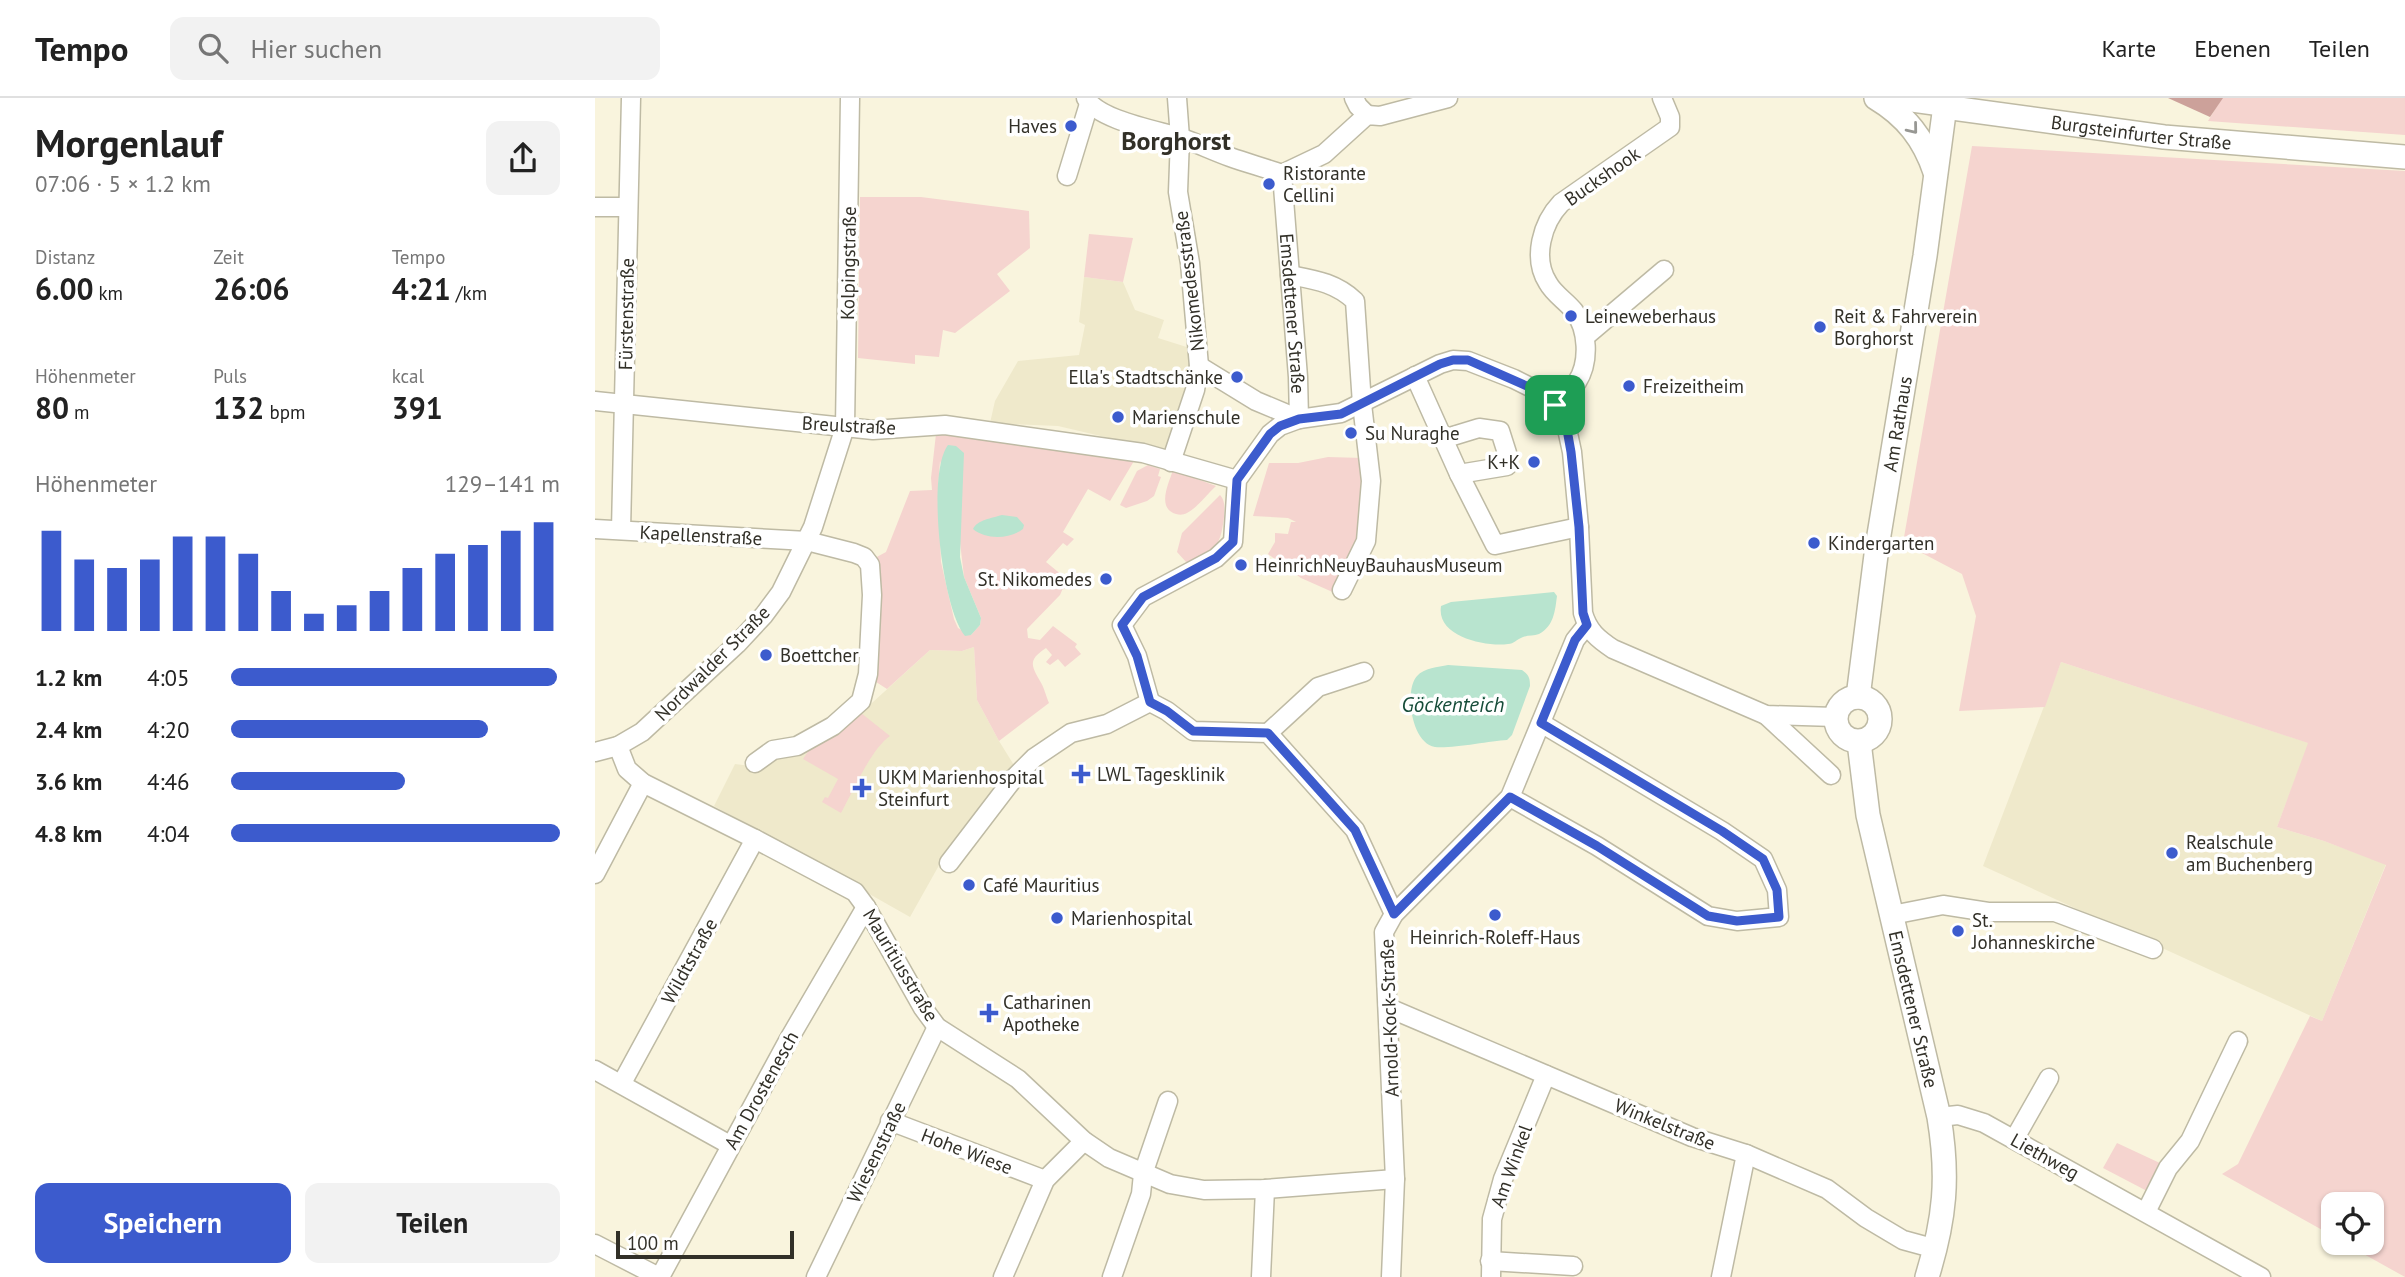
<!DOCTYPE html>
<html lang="de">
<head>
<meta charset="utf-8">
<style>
	body { margin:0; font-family:"PT Sans",sans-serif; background:#f2f2f2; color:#222; height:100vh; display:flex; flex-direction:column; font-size:26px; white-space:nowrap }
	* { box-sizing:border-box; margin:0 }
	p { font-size:23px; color:#767676 }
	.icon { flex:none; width:38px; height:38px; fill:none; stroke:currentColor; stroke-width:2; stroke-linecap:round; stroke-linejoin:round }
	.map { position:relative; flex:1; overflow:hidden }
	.drawer { display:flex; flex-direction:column; background:#fff; width:595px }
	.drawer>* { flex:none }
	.buttons { position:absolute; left:1726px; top:1094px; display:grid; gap:14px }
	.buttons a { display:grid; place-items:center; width:63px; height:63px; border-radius:14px; background:#fff; box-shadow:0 2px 5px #0004; font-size:35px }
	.scale { position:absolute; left:21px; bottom:18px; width:178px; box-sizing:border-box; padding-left:7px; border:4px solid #323028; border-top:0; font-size:19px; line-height:24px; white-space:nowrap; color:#323028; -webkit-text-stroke:5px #fff; paint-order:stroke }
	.pin { position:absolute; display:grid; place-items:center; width:60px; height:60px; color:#fff; margin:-30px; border-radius:14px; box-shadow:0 4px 10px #0006 }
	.round { display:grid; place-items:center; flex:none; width:74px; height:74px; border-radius:14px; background:#f2f2f2 }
	.head { display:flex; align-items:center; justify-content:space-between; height:119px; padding:0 35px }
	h1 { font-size:38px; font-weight:800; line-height:52px }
	.metrics { display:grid; grid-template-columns:repeat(3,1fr); gap:10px; height:119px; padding:7px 35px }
	.metrics div { display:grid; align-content:center }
	.metrics b { font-size:30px; font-weight:800 }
	.metrics small { font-size:19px; font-weight:400 }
	.metrics p { font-size:19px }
	.chart { height:196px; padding:14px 35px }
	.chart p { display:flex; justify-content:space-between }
	.chart svg { width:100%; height:126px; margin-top:7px; stroke:#3c5bcd; stroke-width:6 }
	.action { display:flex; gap:14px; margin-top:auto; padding:14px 35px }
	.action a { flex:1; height:80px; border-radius:14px; background:#3c5bcd; color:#fff; font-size:28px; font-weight:800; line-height:80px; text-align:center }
	.action a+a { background:#f2f2f2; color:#222 }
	ul { padding:0 35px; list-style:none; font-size:23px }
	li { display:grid; grid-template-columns:112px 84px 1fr; align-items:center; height:52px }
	li i { height:18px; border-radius:9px; background:#3c5bcd }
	header { display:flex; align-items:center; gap:42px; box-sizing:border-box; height:98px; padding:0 35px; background:#fff; border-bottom:2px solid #e0e0e0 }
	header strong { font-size:33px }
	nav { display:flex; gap:38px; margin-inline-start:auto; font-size:24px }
	.search { width:490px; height:63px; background:#f2f2f2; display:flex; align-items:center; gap:18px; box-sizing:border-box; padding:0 24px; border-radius:14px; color:#767676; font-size:26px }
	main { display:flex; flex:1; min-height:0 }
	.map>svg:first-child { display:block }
</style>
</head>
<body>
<header>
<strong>Tempo</strong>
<div class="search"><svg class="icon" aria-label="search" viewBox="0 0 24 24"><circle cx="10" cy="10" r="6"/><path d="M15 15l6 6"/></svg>Hier suchen</div>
<nav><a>Karte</a><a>Ebenen</a><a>Teilen</a></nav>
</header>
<main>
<section class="drawer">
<div class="head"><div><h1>Morgenlauf</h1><p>07:06 · 5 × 1.2 km</p></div><a class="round"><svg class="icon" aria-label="share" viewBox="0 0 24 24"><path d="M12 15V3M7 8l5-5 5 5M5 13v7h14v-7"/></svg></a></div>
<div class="metrics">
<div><p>Distanz</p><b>6.00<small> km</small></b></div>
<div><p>Zeit</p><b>26:06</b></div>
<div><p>Tempo</p><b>4:21<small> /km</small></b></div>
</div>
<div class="metrics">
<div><p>Höhenmeter</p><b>80<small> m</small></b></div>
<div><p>Puls</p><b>132<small> bpm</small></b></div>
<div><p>kcal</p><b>391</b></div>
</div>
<div class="chart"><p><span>Höhenmeter</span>129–141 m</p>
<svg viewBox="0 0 160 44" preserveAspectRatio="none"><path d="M5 44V9M15 44V19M25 44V22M35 44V19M45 44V11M55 44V11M65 44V17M75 44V30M85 44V38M95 44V35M105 44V30M115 44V22M125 44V17M135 44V14M145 44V9M155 44V6"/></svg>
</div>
<ul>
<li><b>1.2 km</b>4:05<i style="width:99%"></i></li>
<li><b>2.4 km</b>4:20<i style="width:78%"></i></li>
<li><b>3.6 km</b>4:46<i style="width:53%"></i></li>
<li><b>4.8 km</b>4:04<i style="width:100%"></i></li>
</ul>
<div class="action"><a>Speichern</a><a>Teilen</a></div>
</section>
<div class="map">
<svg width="1810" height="1179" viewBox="0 0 1810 1179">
	<rect width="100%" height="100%" fill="#f9f4dd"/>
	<g fill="#efe9cb">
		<polygon points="489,179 528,184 540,212 569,222 563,240 598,251 593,293 574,354 463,328 395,325 400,303 423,263 484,257 490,227 484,224"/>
		<polygon points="379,549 382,602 404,643 422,672 356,746 315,819 119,708 140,666 163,669 185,657 216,649 266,615 335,552 367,553"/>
		<polygon points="1466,564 1714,645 1682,729 1729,743 1791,766 1727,923 1388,768"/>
	</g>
	<g fill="#f5d4cf" fill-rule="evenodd">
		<polygon points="1627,0 1810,0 1810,37 1613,23"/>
		<polygon points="1377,48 1810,73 1810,1179 1749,1145 1776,1144 1776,1106 1738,1106 1738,1138 1627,1076 1643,1066 1715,918 1727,923 1791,767 1729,743 1682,729 1713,645 1466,564 1450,609 1364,613 1381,518 1367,476 1308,445"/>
		<polygon points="265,99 326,99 434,113 435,150 402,176 415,193 360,235 348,232 344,259 320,257 320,266 263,260"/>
		<polygon points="494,136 538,140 528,184 489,179"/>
		<path d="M341,336L362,337L539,363L515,403L493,391L468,434L479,441L472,448L468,445L451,464L473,482L474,487L470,491L468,490L465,497L432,531L433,540L445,542L458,528L482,546L480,549L486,556L470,569L463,561L455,567L451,564L457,557L451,550C433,562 436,567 445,583C449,589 451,598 454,605L404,643L382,602L379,549L367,553L335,552L292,591L278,582V461L291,454L315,393L337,392L336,380ZM345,363L365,444L369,479L386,520L385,527L376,537L363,530L359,521L346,464L343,391Z"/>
		<polygon points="733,359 768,360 762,444 742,496 706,480 673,456 680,444 680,435 693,436 696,424 701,424 693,420 658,418 674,365 703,365"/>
		<polygon points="553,367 565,371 563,378 566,379 559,398 552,403 531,410 525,407 542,373"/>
		<path d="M578,372L621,388C612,396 602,410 592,415C588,417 585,417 581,416C561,410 574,385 578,372Z"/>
		<path d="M625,397C631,404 629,410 629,419C625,452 620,450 592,465L582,454L587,435Z"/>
		<path d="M266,615L295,638C277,650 259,691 246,715L227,704L230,699L233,700L243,681L208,661L216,649Z"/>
		<polygon points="1522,1045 1567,1066 1552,1093 1508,1070"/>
	</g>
	<polygon fill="#cca19a" points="1573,0 1628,0 1615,19"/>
	<g fill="#b8e4cf">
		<path d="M353,347L361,348L369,355L365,459L369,479L386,520L385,527L376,537L370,538C347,511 331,376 353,347Z"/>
		<path d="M407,417L422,419L429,427L428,431C415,441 391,442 378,431C382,422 397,420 407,417Z"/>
		<path d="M959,494L962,498C960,513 959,528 944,536C939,538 933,537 928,539C922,541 919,546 913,546C891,549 841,539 846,508L856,504Z"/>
		<path d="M853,567L927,572C934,577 935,580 935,588L917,637L912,642C895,643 855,651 840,649C816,645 809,592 822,578C829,570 843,569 853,567Z"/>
	</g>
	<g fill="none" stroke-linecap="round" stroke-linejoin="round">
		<defs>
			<g id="minor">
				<path d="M491,0C503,22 561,32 584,39C602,45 618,53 635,59C652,65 670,70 687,76"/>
				<polyline points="759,0 763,8 772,17"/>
				<polyline points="1284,0 1350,9"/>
				<path id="s1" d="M687,76L703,279L704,321"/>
				<polyline points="687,76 729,56 772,17 785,18 853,0"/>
				<polyline points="472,78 494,6"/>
				<polyline points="0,109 33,109"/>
				<path d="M695,177C721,182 741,185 760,203L767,306L776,383L771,443L747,492"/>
				<polyline points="991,238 1069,172"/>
				<polyline points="604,268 661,303 704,321"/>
				<polyline points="820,278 864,376 900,447 984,429"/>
				<polyline points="0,303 278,332 350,327 548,355 642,382"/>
				<path d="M960,308C968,300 977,293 982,284C995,264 993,231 979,213C971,203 959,196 953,185C937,160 947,125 966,105L1075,29V19L1067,0"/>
				<polyline points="848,341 884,330 905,333 912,355 912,368 864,376"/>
				<polyline points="576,364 600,292 604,268 595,165 583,94 585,40 582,0"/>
				<polyline points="0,431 212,443 259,455 269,459 275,467 277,497 273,576 266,603 238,628 202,648 178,652 160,665"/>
				<polyline points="26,432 36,0"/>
				<path d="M555,604L542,558L527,527L548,499L621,460L638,444L642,382L675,336L685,328L704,321L746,315L845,266L858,262L873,263L919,281L943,293L954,301L971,326L977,354L984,429L988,515C993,533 1003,541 1018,551L1171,617L1240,619"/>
				<polyline points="555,604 572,613 598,633 673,635 760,732 799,816"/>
				<polyline points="1171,617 1236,677"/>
				<polyline points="673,635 723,589 769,574"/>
				<polyline points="23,648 32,671 48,685 160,741 260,794 271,809 328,910 342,929 423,981 489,1043 514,1060 575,1086 609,1092 670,1091 800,1081"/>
				<polyline points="0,654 23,648 47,634 142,546 169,517 186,494 218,429 250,329 255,0"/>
				<polyline points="915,699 1002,748 1113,818 1142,823 1184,819 1182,792 1168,761 1127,733 946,625"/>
				<polyline points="354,765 419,680 439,660 476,635 512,626 555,604"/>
				<polyline points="0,776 48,685"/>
				<polyline points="1297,817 1348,807 1393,814 1460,814 1558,851"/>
				<polyline points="794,910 1097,1039 1151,1056 1232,1091 1271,1120 1308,1142 1341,1151"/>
				<polyline points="0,972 135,1047"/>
				<polyline points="27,985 160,741"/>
				<polyline points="1344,1019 1363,1017 1389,1025 1666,1179"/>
				<polyline points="295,1023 450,1082"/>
				<polyline points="1420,1040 1454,980"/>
				<polyline points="1551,1114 1573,1070 1595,1043 1643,943"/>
				<polyline points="0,1146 64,1179"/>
				<polyline points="895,1163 978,1168"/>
				<polyline points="65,1179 194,941 271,809"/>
				<polyline points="221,1179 342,929"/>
				<polyline points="408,1179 450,1082 489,1043"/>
				<polyline points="517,1179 546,1096 548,1076 573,1003"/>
				<polyline points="666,1179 670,1091"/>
				<polyline points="796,1179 800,1081 789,834 799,816 915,699 980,542 992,527"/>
				<polyline points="896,1179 897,1121 908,1081 951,977"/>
				<polyline points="1126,1179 1151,1056"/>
			</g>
			<g id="major">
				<path d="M1281,0C1311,18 1329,41 1340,74"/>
				<path id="s2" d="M1350,9L1569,39L1810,59"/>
				<circle cx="1263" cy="621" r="22"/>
				<path id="s3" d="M1263,599L1282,449L1330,158L1351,0"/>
				<path id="s4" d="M1264,644L1273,717L1344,1019C1354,1079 1350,1121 1332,1179"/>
			</g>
		</defs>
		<use href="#minor" stroke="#bebaa4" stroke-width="21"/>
		<use href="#major" stroke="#bebaa4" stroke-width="26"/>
		<use href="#minor" stroke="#fff" stroke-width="18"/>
		<use href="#major" stroke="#fff" stroke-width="23"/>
	</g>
	<defs><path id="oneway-chevron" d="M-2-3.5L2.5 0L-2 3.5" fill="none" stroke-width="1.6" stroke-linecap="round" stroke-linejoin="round" transform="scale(1.75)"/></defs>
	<use stroke="#989894" href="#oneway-chevron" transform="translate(1318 31) rotate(51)"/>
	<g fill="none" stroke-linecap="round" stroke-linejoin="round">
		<defs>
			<polygon id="route" points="858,262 873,262 943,293 960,307 971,326 976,354 984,429 988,515 992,527 980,542 946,625 1127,733 1168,761 1182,792 1184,819 1142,823 1113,818 1002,748 915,699 799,816 760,732 673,635 598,633 572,613 555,604 542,558 527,527 548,499 621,460 638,444 642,382 675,336 685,328 704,321 746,316 845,266"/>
		</defs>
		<use href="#route" stroke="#fff" stroke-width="14"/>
		<use href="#route" stroke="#3c5bcd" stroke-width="9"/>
	</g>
	<g fill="#3c5bcd" stroke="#fff" stroke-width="2.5">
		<circle cx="476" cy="28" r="7"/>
		<circle cx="674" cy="86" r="7"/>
		<circle cx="976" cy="218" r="7"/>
		<circle cx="1225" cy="229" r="7"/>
		<circle cx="642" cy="279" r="7"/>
		<circle cx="1034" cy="288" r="7"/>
		<circle cx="523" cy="319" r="7"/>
		<circle cx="756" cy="335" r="7"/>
		<circle cx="939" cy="364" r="7"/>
		<circle cx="1219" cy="445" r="7"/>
		<circle cx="646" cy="467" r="7"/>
		<circle cx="511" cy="481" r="7"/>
		<circle cx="171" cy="557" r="7"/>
		<path d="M482.5 665.5h7v7h7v7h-7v7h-7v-7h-7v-7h7z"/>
		<path d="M263.5 679.5h7v7h7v7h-7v7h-7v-7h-7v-7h7z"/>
		<circle cx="1577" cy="755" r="7"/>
		<circle cx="374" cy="787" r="7"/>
		<circle cx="900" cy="817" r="7"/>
		<circle cx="462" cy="820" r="7"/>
		<circle cx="1363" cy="833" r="7"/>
		<path d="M390.5 904.5h7v7h7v7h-7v7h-7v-7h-7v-7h7z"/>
	</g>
	<g text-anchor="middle" stroke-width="7" stroke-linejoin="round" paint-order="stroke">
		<g font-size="19" fill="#323028" stroke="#fff" text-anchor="start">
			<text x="462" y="35" text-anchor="end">Haves</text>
			<text x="688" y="82">Ristorante<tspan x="688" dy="22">Cellini</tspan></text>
			<text x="990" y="225">Leineweberhaus</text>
			<text x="1239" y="225">Reit &amp; Fahrverein<tspan x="1239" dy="22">Borghorst</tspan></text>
			<text x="628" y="286" text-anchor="end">Ella's Stadtschänke</text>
			<text x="1048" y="295">Freizeitheim</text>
			<text x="537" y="326">Marienschule</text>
			<text x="770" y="342">Su Nuraghe</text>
			<text x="925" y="371" text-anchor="end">K+K</text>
			<text x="1233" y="452">Kindergarten</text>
			<text x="660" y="474">HeinrichNeuyBauhausMuseum</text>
			<text x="497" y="488" text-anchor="end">St. Nikomedes</text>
			<text x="185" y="564">Boettcher</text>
			<text x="502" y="683">LWL Tagesklinik</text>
			<text x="283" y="686">UKM Marienhospital<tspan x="283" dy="22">Steinfurt</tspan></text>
			<text x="1591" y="751">Realschule<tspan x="1591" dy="22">am Buchenberg</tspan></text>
			<text x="388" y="794">Café Mauritius</text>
			<text x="476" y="827">Marienhospital</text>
			<text x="1377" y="829">St.<tspan x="1377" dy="22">Johanneskirche</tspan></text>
			<text x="900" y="846" text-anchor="middle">Heinrich-Roleff-Haus</text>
			<text x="408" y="911">Catharinen<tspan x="408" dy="22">Apotheke</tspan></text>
		</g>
		<g font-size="19" fill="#323028" stroke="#fff">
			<text dy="7" stroke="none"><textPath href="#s2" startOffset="198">Burgsteinfurter Straße</textPath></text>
			<text transform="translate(1007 78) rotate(-35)" y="7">Buckshook</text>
			<text transform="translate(253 165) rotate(-89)" y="7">Kolpingstraße</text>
			<text transform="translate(594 183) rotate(-97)" y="7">Nikomedesstraße</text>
			<text transform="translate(31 216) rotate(-89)" y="7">Fürstenstraße</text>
			<text dy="7" stroke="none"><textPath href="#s1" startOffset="140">Emsdettener Straße</textPath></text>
			<text dy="7" stroke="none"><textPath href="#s3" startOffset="276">Am Rathaus</textPath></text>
			<text transform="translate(254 327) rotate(3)" y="7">Breulstraße</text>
			<text transform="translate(106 437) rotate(3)" y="7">Kapellenstraße</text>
			<text transform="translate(117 565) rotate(-45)" y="7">Nordwalder Straße</text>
			<text transform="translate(94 863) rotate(-61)" y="7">Wildtstraße</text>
			<text transform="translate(306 867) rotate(59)" y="7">Mauritiusstraße</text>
			<text dy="7" stroke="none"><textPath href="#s4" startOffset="273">Emsdettener Straße</textPath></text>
			<text transform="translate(794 920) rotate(-92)" y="7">Arnold-Kock-Straße</text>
			<text transform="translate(166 992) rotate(-61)" y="7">Am Drostenesch</text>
			<text transform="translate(1070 1026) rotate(22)" y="7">Winkelstraße</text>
			<text transform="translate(372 1053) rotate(21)" y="7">Hohe Wiese</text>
			<text transform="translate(281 1054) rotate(-64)" y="7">Wiesenstraße</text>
			<text transform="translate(1450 1058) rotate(29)" y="7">Liethweg</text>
			<text transform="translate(916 1068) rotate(-70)" y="7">Am Winkel</text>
		</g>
		<g font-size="21" font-style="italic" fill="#164c39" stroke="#fff">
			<text x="858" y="614">Göckenteich</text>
		</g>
		<g font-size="26" font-weight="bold" fill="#323028" stroke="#fff">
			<text x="581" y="52">Borghorst</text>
		</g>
	</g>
</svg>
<div class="buttons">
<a><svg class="icon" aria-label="locate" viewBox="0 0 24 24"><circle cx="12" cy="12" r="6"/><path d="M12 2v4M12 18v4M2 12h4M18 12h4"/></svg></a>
</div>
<div class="scale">100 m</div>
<div class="pin" style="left:960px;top:307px;background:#1e9e55"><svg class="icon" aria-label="arrive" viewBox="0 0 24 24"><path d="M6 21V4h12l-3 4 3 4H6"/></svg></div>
</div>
</main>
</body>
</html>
